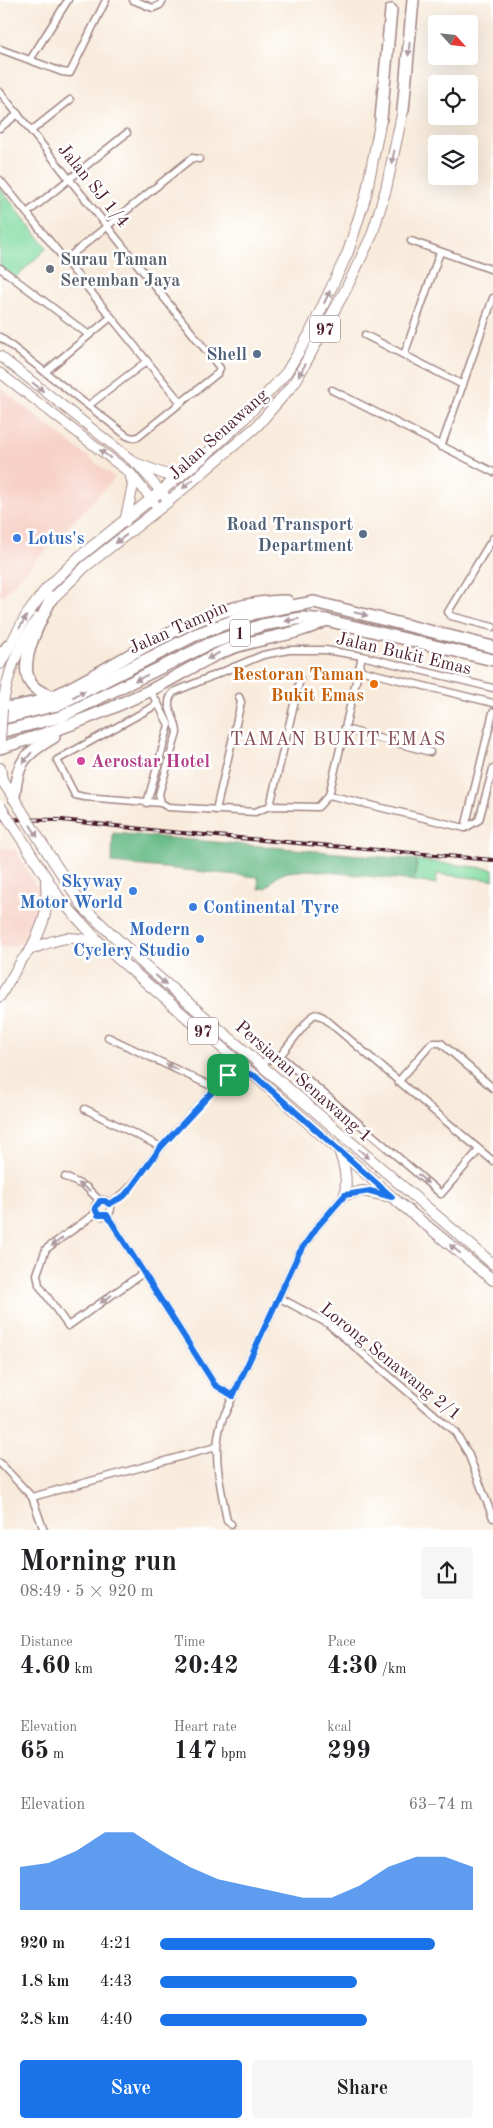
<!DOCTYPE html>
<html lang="en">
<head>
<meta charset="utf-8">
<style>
	body { margin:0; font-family:"Old Standard TT",serif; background:#f6f6f6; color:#202124; height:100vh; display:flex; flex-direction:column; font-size:19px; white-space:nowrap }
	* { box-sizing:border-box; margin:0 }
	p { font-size:16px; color:#757577 }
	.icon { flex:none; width:28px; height:28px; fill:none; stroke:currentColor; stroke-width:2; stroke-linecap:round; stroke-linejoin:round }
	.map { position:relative; height:1530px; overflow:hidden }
	.drawer { display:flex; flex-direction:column; background:#fff; flex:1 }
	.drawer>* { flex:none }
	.needle { width:32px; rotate:117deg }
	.tools { position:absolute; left:428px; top:15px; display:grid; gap:10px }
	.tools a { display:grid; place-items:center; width:50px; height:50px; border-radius:5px; background:#fff; box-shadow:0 5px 20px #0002; font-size:25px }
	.pin { position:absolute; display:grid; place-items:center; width:42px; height:42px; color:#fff; margin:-21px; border-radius:10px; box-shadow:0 2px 8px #0006 }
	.round { display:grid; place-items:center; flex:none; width:52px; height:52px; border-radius:5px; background:#f6f6f6 }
	.overview { display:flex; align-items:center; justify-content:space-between; height:85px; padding:0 20px }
	h1 { font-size:28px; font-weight:800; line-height:38px }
	.figures { display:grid; grid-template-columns:repeat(3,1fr); gap:8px; height:85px; padding:5px 20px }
	.figures div { display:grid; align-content:center }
	.figures b { font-size:25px; font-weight:800 }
	.figures small { font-size:14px; font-weight:400 }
	.figures p { font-size:14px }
	.chart { height:140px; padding:10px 20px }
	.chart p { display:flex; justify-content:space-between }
	.chart svg { width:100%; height:90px; margin-top:5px; fill:#1a73e8; opacity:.7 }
	.button { display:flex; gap:10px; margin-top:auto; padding:10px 20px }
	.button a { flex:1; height:58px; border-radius:5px; background:#1a73e8; color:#fff; font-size:20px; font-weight:800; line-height:58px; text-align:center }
	.button a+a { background:#f6f6f6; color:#202124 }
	ul { padding:0 20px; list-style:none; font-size:16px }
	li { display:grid; grid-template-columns:80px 60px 1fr; align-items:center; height:38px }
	li i { height:12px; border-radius:6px; background:#1a73e8 }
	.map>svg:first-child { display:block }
</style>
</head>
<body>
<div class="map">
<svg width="493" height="1531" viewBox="0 0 493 1531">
	<rect width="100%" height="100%" fill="#fff"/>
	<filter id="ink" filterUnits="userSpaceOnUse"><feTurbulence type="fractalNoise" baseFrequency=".02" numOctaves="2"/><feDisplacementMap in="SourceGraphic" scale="10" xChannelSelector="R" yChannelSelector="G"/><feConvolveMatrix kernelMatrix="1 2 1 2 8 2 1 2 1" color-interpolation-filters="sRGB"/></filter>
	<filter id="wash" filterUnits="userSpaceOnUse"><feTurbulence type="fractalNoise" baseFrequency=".0096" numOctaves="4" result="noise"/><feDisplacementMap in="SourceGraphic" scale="20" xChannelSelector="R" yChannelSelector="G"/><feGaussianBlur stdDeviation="1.12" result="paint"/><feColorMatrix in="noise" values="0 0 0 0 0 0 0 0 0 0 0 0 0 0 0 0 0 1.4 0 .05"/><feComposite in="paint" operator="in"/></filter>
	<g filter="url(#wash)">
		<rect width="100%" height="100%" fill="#f8ebdb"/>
		<g fill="#f7d1c6">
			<polygon points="0,388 115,478 0,598"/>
			<polygon points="0,848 15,849 46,903 40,920 29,937 14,946 0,947"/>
		</g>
		<g fill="#84dca2" stroke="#677e66">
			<polygon points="0,188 47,248 15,278 0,266"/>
			<polygon points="417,860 493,869 493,880 437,874 436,884 414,881"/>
		</g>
		<polygon fill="#6bbc88" stroke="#5a6e5a" points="113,833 417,860 414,881 310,870 288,872 277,876 266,888 259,889 258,877 112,863"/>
	</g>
	<g filter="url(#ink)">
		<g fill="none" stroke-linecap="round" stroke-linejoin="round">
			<defs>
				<g id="street">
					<polyline points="133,0 153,8 160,5 163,0"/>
					<polyline points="0,49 62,72 70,73 106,0"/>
					<polyline points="30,60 68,0"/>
					<polyline points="0,92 220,368 218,373 138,437 133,438 127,436 0,337"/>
					<polyline points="0,128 18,114"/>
					<polyline points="31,131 70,100"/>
					<polyline points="0,180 181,403"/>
					<polyline points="27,213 127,133"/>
					<polyline points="411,241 493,270"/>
					<polyline points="65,260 192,158 199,159"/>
					<polyline points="0,268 89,335"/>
					<polyline points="365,335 463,385"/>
					<polyline points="404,355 440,252"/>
					<polyline points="45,372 111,317"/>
					<polyline points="332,390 493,472"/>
					<polyline points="89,405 147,361"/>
					<polyline points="441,447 493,298"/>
					<polyline points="493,538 448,612 451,616 493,627"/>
					<polyline points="359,670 493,703"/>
					<polyline points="150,690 158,704 57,760 75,795 84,797 161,803 168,807 255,812 270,806 318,807 329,795 362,656"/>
					<polyline points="345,729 430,752"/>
					<polyline points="329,795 465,828 479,820 493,769"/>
					<polyline points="147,803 169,725 158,704"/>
					<path d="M161,803L159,794L177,733C177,717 161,705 174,692L263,655L289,650H325L362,656L493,688"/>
					<polyline points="270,806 300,679"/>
					<polyline points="216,810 241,702 239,697"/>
					<polyline points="465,828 493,712"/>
					<polyline points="108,1037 215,1088"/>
					<polyline points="280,1056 441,1194 479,1150"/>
					<polyline points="260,1063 280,1056 312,1016 316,1014 323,1017 493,1161"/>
					<polyline points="228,1075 237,1072 248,1073"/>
					<polyline points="398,1082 432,1043 441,1043 493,1088"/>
					<polyline points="85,1109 161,1147"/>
					<polyline points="65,1177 86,1187 100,1201"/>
					<circle cx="103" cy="1208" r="8"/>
					<path d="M109,1204C135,1189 144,1167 163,1145C184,1121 206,1098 228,1075L230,1065L228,1053"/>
					<polyline points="96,1213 46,1249 37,1274 39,1285 68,1326 143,1273"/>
					<polyline points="107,1215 215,1385 233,1396"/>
					<polyline points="278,1297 327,1323 455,1432 468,1453 493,1518"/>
					<polyline points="0,1463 32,1497 44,1531"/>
					<polyline points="32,1497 216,1447"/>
					<path d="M231,1524L227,1521C221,1487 211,1454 222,1420L299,1253L317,1227L345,1195"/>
				</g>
				<g id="secondary">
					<polyline points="0,356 138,465 169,501"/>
					<polyline points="0,373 132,475 159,509"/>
					<polyline points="0,997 21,961 31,949"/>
				</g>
				<g id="primary">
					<polyline points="135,463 167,475 180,477"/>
					<polyline points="125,522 133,485 130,473"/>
					<polyline points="49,602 86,566 169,501 257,426 295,382 346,289 372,235 386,189 403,110"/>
					<polyline points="0,664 26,616 46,589 79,557 202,458 243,420 286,373 309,335 348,252 366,195 381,119"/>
					<path d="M2,709C8,672 16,649 38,618"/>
					<polyline points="0,768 2,780 20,808"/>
					<polyline points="25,844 59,898 101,944 255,1076 392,1197 493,1280"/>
					<polyline points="48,853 84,908 149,969 493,1264"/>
					<path d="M31,949C45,921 48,912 46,881"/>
					<path d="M31,949C64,937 67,934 100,944"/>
					<path d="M340,1153C345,1168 347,1178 345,1195L362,1191L388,1196"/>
				</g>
				<g id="highway">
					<polyline points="403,110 413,0"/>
					<polyline points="381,119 391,10"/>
					<polyline points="0,657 8,646"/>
					<path d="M52,697C46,694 36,691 32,685C15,664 42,618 52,597"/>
					<path d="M0,709C17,706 36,704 52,697C129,661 198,601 287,601"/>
					<polyline points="0,719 57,705 197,634 255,613 314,602 493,647"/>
					<polyline points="0,732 60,717 209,644 262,625 302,618 326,620 493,660"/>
					<path d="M0,748C52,733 101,714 149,691C173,679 196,664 220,653C253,637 293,638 326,620"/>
					<path d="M14,798C17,763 23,755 54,737"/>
				</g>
			</defs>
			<use href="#street" stroke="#a18583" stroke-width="9"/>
			<use href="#secondary" stroke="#a18583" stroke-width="11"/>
			<use href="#primary" stroke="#a18583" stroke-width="12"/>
			<use href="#highway" stroke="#a18583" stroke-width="14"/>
			<use href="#street" stroke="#fff" stroke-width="6"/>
			<use href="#secondary" stroke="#fff" stroke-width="9"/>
			<use href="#primary" stroke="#fff" stroke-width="10"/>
			<use href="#highway" stroke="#fff" stroke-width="11"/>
			<defs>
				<polyline id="rail" points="0,819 62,820 160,831 493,860"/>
			</defs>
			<use href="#rail" stroke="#4a1f2b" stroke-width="4"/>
			<use href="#rail" stroke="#fff" stroke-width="2" stroke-dasharray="5.5" stroke-linecap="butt"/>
			<defs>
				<g id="primary-bridge">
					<polyline points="0,741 2,709"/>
					<polyline points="0,806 25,844"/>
					<polyline points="20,808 48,853"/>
				</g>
			</defs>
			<use href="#primary-bridge" stroke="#a18583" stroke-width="12" stroke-linecap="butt"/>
			<use href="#primary-bridge" stroke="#fff" stroke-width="10"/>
		</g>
		<defs><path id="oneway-solid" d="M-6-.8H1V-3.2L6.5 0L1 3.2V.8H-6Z" transform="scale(1.25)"/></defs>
		<g fill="#ae9aa0">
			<use href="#oneway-solid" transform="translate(409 49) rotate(95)"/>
			<use href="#oneway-solid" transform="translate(393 157) rotate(102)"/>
			<use href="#oneway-solid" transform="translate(327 297) rotate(-65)"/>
			<use href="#oneway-solid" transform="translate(302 370) rotate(121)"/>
			<use href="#oneway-solid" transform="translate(38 387) rotate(38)"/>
			<use href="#oneway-solid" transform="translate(105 454) rotate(-142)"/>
			<use href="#oneway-solid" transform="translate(188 484) rotate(140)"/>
			<use href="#oneway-solid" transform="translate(121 539) rotate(142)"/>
			<use href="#oneway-solid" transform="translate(361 614) rotate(14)"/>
			<use href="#oneway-solid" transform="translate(292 620) rotate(170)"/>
			<use href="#oneway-solid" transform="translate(23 622) rotate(-59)"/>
			<use href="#oneway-solid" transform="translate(213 656) rotate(152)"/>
			<use href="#oneway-solid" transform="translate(141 678) rotate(154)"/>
			<use href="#oneway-solid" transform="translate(79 694) rotate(-27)"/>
			<use href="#oneway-solid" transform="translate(27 758) rotate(130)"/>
			<use href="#oneway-solid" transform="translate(34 831) rotate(58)"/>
			<use href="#oneway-solid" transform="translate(161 980) rotate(41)"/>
			<use href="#oneway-solid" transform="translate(172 1067) rotate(-154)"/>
			<use href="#oneway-solid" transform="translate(364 1154) rotate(41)"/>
			<use href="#oneway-solid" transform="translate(423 1179) rotate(41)"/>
			<use href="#oneway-solid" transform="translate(84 1187) rotate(-147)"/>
			<use href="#oneway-solid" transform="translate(57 1242) rotate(144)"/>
			<use href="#oneway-solid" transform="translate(455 1249) rotate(-141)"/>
			<use href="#oneway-solid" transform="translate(106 1299) rotate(145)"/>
		</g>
	</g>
	<g fill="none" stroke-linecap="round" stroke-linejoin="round" filter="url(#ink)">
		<defs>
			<polygon id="route" points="237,1072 244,1072 255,1076 392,1197 370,1191 345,1195 317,1227 299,1253 233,1396 215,1385 107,1215 98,1215 95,1208 100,1201 105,1201 109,1204 124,1196 131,1188 161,1147 228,1075"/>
		</defs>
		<use href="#route" stroke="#fff" stroke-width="10"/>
		<use href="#route" stroke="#1a73e8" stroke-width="6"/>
	</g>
	<circle fill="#6b7280" stroke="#fff" stroke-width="2" cx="50" cy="269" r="5"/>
	<g fill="#5c6f8a" stroke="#fff" stroke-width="2">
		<circle cx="257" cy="354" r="5"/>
		<circle cx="363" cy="534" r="5"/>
	</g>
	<g fill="#3f7fe0" stroke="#fff" stroke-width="2">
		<circle cx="17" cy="538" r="5"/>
		<circle cx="133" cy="891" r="5"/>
		<circle cx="193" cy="907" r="5"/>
		<circle cx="200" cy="939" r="5"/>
	</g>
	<circle fill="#e8710a" stroke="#fff" stroke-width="2" cx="374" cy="684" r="5"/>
	<circle fill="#d1479c" stroke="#fff" stroke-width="2" cx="81" cy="761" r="5"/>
	<g text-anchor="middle" stroke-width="5" stroke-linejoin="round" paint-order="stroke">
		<g fill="#fff" stroke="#80626b" stroke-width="1">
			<rect x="310" y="315.5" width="30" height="27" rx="4"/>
			<rect x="230" y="619.5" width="20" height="27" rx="4"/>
			<rect x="188" y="1017.5" width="30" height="27" rx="4"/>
		</g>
		<g font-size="16" font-weight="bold" fill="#4a1f2b">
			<text x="325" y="335">97</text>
			<text x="240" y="639">1</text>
			<text x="203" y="1037">97</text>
		</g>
		<g font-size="18" fill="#4a1f2b" stroke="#fff">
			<text transform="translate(94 185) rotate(51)" y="6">Jalan SJ 1/4</text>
			<text transform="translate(218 434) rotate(-42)" y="6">Jalan Senawang</text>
			<text transform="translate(178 627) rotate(-24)" y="6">Jalan Tampin</text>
			<text transform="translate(404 653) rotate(13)" y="6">Jalan Bukit Emas</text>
			<text transform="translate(304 1081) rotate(41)" y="6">Persiaran Senawang 1</text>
			<text transform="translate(391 1361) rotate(39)" y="6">Lorong Senawang 2/1</text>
		</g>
		<g font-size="18" font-weight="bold" fill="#5b616d" stroke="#fff" text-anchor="start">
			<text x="60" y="265">Surau Taman<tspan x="60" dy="21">Seremban Jaya</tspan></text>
		</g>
		<g font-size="18" font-weight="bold" fill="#4e5e75" stroke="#fff" text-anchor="end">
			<text x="247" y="360">Shell</text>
			<text x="353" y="530">Road Transport<tspan x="353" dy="21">Department</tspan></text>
		</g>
		<g font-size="18" font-weight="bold" fill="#366cbe" stroke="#fff" text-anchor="start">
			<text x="27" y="544">Lotus's</text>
			<text x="123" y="887" text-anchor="end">Skyway<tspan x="123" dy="21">Motor World</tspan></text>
			<text x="203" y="913">Continental Tyre</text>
			<text x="190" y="935" text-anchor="end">Modern<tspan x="190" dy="21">Cyclery Studio</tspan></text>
		</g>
		<g font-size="18" font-weight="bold" fill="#c56008" stroke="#fff" text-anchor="end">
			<text x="364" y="680">Restoran Taman<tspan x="364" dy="21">Bukit Emas</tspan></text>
		</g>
		<g font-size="18" font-weight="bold" fill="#b23c85" stroke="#fff" text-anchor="start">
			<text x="91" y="767">Aerostar Hotel</text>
		</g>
		<g font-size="19" letter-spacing="1" fill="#864e55" stroke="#fff">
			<text x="338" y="745">TAMAN BUKIT EMAS</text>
		</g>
	</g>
</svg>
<div class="tools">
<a><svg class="needle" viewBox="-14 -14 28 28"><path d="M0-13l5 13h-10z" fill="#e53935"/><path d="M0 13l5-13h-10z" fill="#757577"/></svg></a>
<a><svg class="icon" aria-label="locate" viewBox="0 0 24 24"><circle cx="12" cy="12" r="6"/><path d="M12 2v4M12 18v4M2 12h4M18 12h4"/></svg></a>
<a><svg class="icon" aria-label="layers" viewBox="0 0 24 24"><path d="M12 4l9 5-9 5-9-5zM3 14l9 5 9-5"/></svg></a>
</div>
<div class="pin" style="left:228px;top:1075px;background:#1e9e55"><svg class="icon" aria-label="arrive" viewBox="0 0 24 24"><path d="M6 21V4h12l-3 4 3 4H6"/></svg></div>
</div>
<section class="drawer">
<div class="overview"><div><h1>Morning run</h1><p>08:49 · 5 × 920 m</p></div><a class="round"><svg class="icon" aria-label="share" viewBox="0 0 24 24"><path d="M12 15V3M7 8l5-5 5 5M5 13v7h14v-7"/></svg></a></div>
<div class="figures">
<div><p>Distance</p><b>4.60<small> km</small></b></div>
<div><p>Time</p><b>20:42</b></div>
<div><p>Pace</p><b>4:30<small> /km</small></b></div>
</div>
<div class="figures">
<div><p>Elevation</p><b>65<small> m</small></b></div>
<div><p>Heart rate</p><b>147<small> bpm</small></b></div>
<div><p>kcal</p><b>299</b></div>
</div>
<div class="chart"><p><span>Elevation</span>63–74 m</p>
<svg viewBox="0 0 160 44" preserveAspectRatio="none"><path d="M0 44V23L10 21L20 15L30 6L40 6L50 15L60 23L70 29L80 32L90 35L100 38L110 38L120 32L130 23L140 18L150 18L160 23V44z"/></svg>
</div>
<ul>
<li><b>920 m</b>4:21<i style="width:88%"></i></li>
<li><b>1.8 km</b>4:43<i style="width:63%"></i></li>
<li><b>2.8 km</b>4:40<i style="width:66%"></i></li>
</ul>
<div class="button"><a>Save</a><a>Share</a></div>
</section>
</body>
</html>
